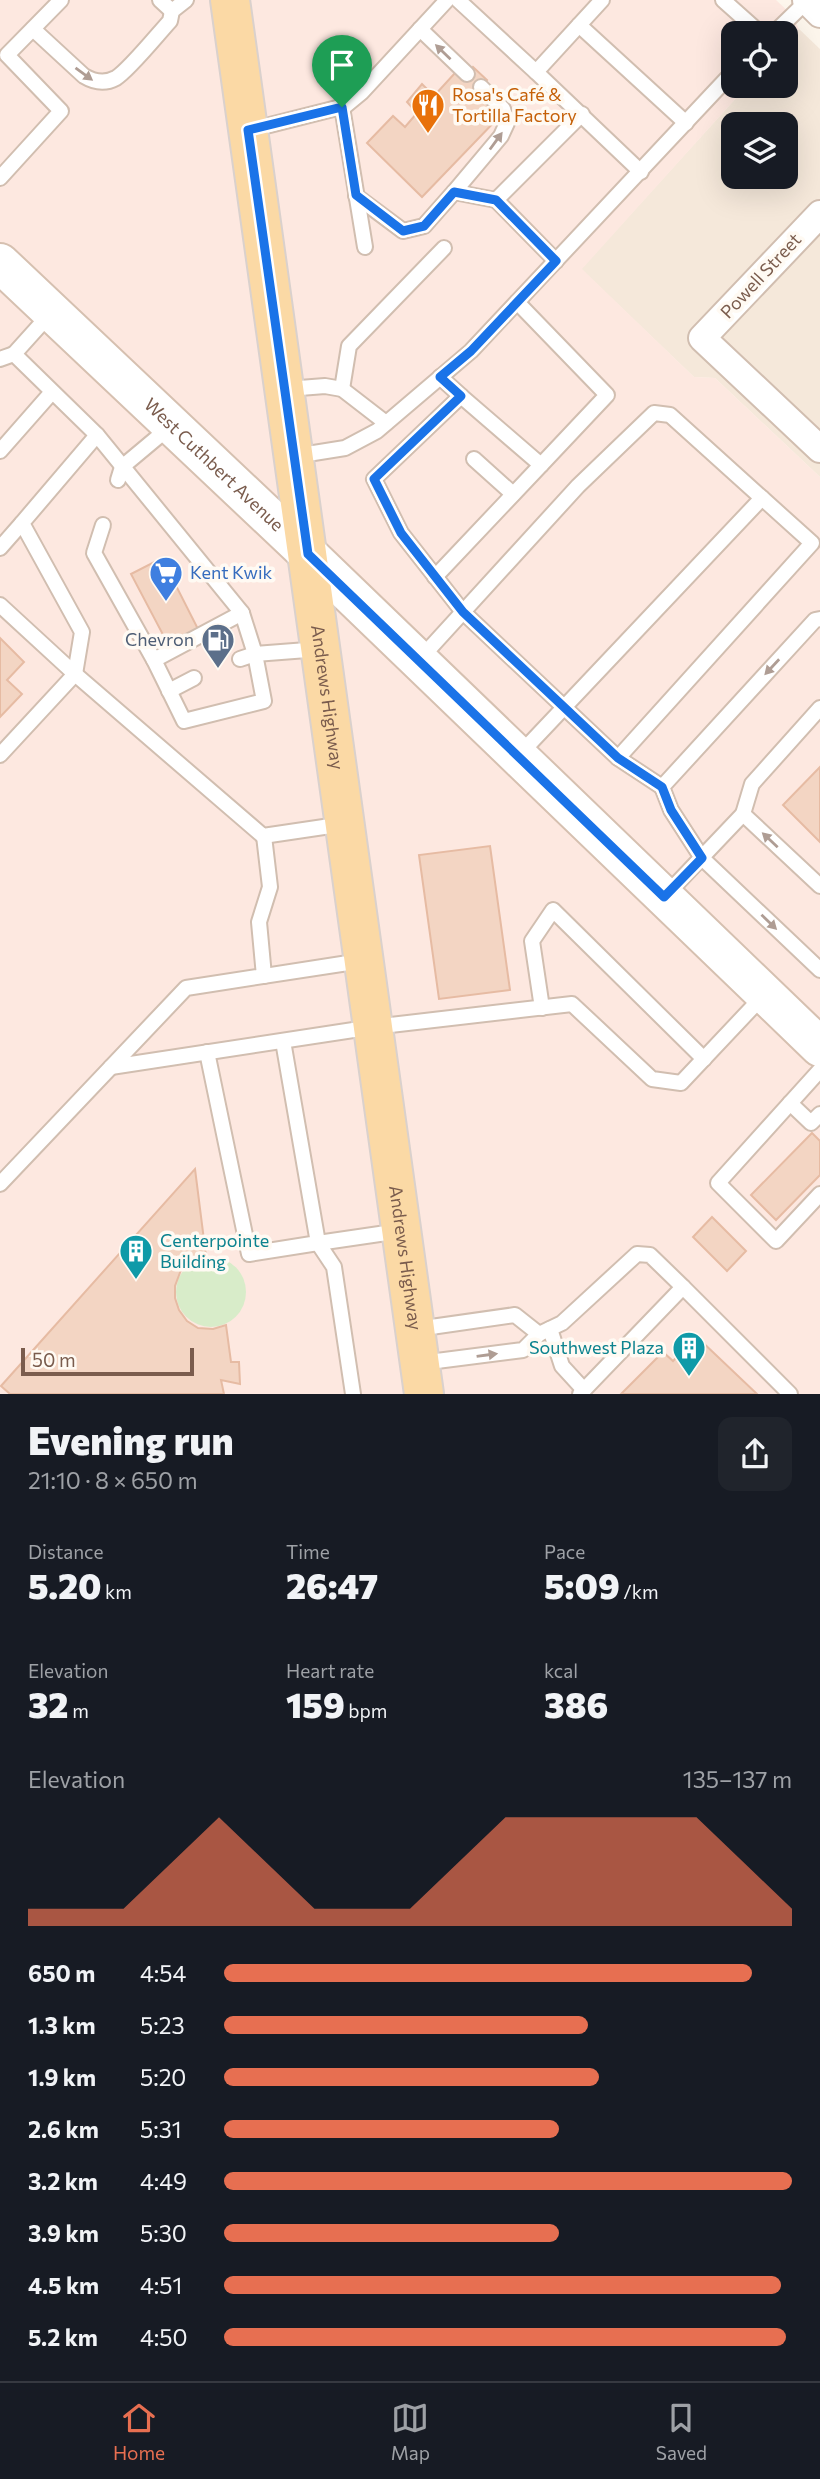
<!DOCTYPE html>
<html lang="en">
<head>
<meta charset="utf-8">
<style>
	body { margin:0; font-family:Commissioner,sans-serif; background:#20242c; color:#f1f3f6; height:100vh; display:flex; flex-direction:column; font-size:26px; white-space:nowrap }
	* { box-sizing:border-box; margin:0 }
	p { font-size:23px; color:#9ea1a6 }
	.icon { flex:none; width:38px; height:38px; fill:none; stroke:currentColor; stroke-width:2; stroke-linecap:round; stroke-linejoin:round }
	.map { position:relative; height:1394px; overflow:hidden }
	.details { display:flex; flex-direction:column; background:#171b24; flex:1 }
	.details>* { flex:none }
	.controls { position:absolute; left:721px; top:21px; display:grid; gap:14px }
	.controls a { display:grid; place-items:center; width:77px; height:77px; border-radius:14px; background:#171b24; box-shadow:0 7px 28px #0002; font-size:35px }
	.scale { position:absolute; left:21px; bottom:18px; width:173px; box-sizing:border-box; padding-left:7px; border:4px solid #7a5c4d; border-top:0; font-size:19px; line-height:24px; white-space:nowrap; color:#7a5c4d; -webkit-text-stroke:5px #fffaf3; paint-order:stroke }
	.pin { position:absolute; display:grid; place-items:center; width:60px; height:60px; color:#fff; margin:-72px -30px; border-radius:50% 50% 50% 0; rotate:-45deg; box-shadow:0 0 7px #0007 }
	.pin .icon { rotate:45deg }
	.round { display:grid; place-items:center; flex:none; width:74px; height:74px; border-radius:14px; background:#20242c }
	.overview { display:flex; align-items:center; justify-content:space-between; height:119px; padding:0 28px }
	h1 { font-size:38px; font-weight:800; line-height:52px }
	.figures { display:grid; grid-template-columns:repeat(3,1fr); gap:10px; height:119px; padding:7px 28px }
	.figures div { display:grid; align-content:center }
	.figures b { font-size:35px; font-weight:800 }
	.figures small { font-size:19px; font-weight:400 }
	.figures p { font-size:19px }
	.chart { height:196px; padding:14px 28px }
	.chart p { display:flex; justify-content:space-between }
	.chart svg { width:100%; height:126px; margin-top:7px; fill:#e76f51; opacity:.7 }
	ul { padding:0 28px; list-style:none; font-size:23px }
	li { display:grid; grid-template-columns:112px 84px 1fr; align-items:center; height:52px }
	li i { height:18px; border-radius:9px; background:#e76f51 }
	.menu { display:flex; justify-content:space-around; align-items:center; height:98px; border-top:2px solid #363941; background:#171b24; font-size:19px; color:#9ea1a6 }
	.menu a { display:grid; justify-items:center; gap:4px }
	.menu .active { color:#e76f51 }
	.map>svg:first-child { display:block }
</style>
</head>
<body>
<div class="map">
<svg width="820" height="1394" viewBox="0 0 820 1394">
	<rect width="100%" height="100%" fill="#fdf6ec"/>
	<path fill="#f5e8da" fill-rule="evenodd" d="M799,29L820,49V477L715,378L694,377L581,269L747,86H786V43ZM733,124H786V177H733Z"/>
	<polygon fill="#fde8e0" points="0,0 776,0 791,14 799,29 786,43 786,33 733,33 733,86 747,86 582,269 694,377 715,378 820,477 820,1394 0,1394"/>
	<circle fill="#d8ecc9" cx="211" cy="1292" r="35"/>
	<g fill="#f3d5c3" stroke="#e6bba3" stroke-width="2">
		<polygon points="473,67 487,80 475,94 500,116 422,197 367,143 393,116 405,127 417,113 407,102 422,84 434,96 455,73 462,80"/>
		<polygon points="162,558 200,633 170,648 131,574"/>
		<polygon points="0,638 24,662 7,680 22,694 0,717"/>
		<polygon points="820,767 820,842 783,805"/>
		<polygon points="490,846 510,990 439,999 419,855"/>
		<polygon points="812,1133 820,1141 820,1175 776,1220 751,1195"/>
		<polygon points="195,1169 206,1256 196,1258 181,1270 175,1286 175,1298 179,1310 187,1321 198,1328 213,1329 226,1325 231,1362 239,1362 240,1384 221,1380 224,1394 10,1394 1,1386"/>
		<polygon points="712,1217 746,1251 727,1271 693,1237"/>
		<polygon points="697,1337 757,1394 621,1394 663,1352 673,1361"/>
	</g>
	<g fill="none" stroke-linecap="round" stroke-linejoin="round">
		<defs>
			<g id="lane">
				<polyline points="160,0 172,11"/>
				<polyline points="458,0 536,72 602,0"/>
				<polyline points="723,0 760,33"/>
				<polyline points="579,25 686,123"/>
				<path d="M33,29L84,76C94,82 105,84 116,78C129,70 158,34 170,21L172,11L186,0"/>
				<polyline points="420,29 467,74"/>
				<polyline points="774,33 807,1"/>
				<polyline points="536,72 641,172"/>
				<polyline points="342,107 365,247"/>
				<polyline points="250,130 345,106 362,92 447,0"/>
				<polyline points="0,178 61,111 7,55 61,0"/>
				<polyline points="454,192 501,136 507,123 503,109 481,87"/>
				<polyline points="356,196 403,231 424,226 454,192 496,200"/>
				<polyline points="556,261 496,200 582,114"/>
				<polyline points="517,302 607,395 541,465"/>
				<polyline points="14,354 50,314"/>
				<polyline points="0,359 14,354 97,435 22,523 82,632 75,674 0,755"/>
				<polyline points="440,377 461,396 374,479 401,533 463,612 618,758 812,543 762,498"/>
				<polyline points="287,389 325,386 342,389 386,423"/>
				<polyline points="342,389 349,346 444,248"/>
				<polyline points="97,435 242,613"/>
				<polyline points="0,451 52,392"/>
				<polyline points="295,456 345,448 377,431 471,351 733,72"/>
				<polyline points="474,459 513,494"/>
				<polyline points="118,480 122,467 171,426"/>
				<polyline points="103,525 94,553 154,660"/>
				<polyline points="0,548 22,523"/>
				<polyline points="435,577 541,465 461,396"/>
				<polyline points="0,605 75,674 263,836 344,824"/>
				<polyline points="820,619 815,620 662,787 671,810 702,858 820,970"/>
				<polyline points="240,659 255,654 242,613 154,660 184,721 264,701 255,654 320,649"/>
				<polyline points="420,659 578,486 654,413 670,415 762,498 519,755"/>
				<polyline points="169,691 194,678"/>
				<polyline points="820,708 752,784 743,814 820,886"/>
				<polyline points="618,758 662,787"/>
				<polyline points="665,896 743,814"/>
				<polyline points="264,976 259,922 270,887 264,836"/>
				<polyline points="542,1008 532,941 553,910 704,1059"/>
				<polyline points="207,1052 249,1254 318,1243 283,1041"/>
				<polyline points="111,1067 373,1027 572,1004 652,1079 681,1083 763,996"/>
				<polyline points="820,1070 718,1183 776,1241 820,1194"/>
				<polyline points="790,1103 811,1123 820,1114"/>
				<polyline points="0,1184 186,988 361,961"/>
				<polyline points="417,1329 515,1315 539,1334 523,1350 421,1363"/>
				<polyline points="550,1329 562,1366 584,1390"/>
				<polyline points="539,1334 562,1323 637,1254 650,1255 683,1287"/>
				<polyline points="353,1394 334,1267 318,1243 400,1231"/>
				<polyline points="580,1394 683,1287 790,1394"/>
			</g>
			<g id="street">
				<polyline points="806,0 820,14"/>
				<polyline points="820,214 702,338 820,449"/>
			</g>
			<g id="secondary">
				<path id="s1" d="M0,263L308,554L820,1047"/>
			</g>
			<g id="primary">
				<path id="s2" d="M230,0L424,1394"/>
			</g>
		</defs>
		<use href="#lane" stroke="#d1beb0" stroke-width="18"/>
		<use href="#street" stroke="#d1beb0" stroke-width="30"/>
		<use href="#secondary" stroke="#d6c0b0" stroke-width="42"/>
		<use href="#primary" stroke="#dad1cd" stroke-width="42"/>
		<use href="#lane" stroke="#fff" stroke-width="14"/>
		<use href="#street" stroke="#fff" stroke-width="26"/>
		<use href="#secondary" stroke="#fff" stroke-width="38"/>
		<use href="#primary" stroke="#fbd9a5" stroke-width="38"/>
	</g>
	<defs><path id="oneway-solid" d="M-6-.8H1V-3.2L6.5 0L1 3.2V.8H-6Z" transform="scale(1.75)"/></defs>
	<g fill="#af9d94">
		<use href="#oneway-solid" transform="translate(443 52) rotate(-136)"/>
		<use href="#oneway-solid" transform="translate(84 74) rotate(36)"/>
		<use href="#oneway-solid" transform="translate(496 141) rotate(-54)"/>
		<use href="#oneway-solid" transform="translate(772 667) rotate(133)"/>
		<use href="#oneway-solid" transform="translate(770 840) rotate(-137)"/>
		<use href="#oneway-solid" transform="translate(769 922) rotate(44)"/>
		<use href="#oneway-solid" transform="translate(487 1355) rotate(-8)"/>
	</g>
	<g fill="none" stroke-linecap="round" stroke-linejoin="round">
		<defs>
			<polygon id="route" points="342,107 356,195 403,231 424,226 454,192 496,200 556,261 471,351 440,377 461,396 374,479 401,533 463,612 618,758 662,787 671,810 702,858 664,897 308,554 248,130"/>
		</defs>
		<use href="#route" stroke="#fff" stroke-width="14"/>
		<use href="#route" stroke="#1a73e8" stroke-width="9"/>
	</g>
	<defs>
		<symbol id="restaurant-pin" viewBox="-11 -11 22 30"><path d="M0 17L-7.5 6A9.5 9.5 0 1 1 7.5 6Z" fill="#e8710a" stroke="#fffaf3"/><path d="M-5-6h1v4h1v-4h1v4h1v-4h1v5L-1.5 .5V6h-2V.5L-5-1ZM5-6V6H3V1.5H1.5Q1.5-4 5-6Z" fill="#fff"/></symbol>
		<symbol id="supermarket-pin" viewBox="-11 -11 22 30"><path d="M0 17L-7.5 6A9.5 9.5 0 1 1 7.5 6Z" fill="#3f7fe0" stroke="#fffaf3"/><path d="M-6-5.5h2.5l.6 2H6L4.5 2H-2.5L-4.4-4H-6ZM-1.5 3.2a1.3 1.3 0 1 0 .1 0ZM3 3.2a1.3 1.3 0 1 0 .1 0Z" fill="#fff"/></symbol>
		<symbol id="fuel-pin" viewBox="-11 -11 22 30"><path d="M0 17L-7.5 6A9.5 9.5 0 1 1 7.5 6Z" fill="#5c6f8a" stroke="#fffaf3"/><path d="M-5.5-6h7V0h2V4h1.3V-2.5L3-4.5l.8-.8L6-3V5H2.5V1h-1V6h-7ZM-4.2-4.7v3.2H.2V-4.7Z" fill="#fff"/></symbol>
		<symbol id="building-pin" viewBox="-11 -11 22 30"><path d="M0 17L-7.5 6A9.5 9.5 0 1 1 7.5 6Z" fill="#0f9aa8" stroke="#fffaf3"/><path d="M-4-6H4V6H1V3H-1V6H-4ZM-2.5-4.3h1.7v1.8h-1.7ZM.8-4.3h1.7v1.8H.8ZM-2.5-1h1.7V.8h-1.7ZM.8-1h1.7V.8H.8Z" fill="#fff"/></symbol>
	</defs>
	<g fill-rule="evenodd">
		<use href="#restaurant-pin" x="409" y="86" width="38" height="52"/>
		<use href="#supermarket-pin" x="147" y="554" width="38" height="52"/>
		<use href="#fuel-pin" x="199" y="621" width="38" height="52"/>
		<use href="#building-pin" x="117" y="1232" width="38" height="52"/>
		<use href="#building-pin" x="670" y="1329" width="38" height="52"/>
	</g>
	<g text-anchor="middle" stroke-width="7" stroke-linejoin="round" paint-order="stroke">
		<g font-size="18" fill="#c56008" stroke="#fffaf3" text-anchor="start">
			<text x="452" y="101">Rosa's Café &amp;<tspan x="452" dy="21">Tortilla Factory</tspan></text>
		</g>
		<g font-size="18" fill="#7a5c4d" stroke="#fffaf3">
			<text transform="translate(761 276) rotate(-47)" y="6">Powell Street</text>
			<text dy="6" stroke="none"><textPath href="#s1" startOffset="294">West Cuthbert Avenue</textPath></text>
			<text dy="6" stroke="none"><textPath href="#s2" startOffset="704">Andrews Highway</textPath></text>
			<text dy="6" stroke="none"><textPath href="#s2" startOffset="1270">Andrews Highway</textPath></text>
		</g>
		<g font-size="18" fill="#366cbe" stroke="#fffaf3" text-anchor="start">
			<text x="190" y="579">Kent Kwik</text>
		</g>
		<g font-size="18" fill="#4e5e75" stroke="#fffaf3" text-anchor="end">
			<text x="194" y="646">Chevron</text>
		</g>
		<g font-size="18" fill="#0d838f" stroke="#fffaf3" text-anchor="start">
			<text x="160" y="1247">Centerpointe<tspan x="160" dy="21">Building</tspan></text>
			<text x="664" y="1354" text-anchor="end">Southwest Plaza</text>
		</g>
	</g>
</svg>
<div class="controls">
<a><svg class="icon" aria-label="locate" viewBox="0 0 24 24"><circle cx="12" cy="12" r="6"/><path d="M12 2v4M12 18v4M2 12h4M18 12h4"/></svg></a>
<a><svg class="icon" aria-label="layers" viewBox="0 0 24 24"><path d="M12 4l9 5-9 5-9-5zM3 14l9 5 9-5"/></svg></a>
</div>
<div class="scale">50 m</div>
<div class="pin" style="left:342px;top:107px;background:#1e9e55"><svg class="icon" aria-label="arrive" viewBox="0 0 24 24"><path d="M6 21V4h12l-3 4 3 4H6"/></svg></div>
</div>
<section class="details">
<div class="overview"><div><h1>Evening run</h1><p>21:10 · 8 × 650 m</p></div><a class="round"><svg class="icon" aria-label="share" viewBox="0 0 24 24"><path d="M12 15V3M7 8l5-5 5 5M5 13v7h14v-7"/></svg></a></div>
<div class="figures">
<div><p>Distance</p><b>5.20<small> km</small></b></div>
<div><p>Time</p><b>26:47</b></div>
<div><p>Pace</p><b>5:09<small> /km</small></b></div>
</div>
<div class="figures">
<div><p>Elevation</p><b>32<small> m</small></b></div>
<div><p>Heart rate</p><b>159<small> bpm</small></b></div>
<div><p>kcal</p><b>386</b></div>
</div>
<div class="chart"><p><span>Elevation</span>135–137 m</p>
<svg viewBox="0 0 160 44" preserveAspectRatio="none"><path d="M0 44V38L10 38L20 38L30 22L40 6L50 22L60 38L70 38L80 38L90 22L100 6L110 6L120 6L130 6L140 6L150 22L160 38V44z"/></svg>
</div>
<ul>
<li><b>650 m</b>4:54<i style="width:93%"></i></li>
<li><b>1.3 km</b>5:23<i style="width:64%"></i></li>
<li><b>1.9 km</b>5:20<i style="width:66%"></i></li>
<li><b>2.6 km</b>5:31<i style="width:59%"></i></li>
<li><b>3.2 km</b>4:49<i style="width:100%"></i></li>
<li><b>3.9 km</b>5:30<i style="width:59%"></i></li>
<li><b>4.5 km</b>4:51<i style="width:98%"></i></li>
<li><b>5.2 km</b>4:50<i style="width:99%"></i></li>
</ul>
</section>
<nav class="menu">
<a class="active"><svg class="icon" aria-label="home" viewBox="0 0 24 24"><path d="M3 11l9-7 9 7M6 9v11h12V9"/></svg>Home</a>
<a><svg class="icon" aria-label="map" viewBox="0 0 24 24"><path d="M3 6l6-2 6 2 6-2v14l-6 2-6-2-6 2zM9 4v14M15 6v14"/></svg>Map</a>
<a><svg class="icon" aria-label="saved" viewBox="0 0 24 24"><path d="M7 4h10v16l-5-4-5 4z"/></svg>Saved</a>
</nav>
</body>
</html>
